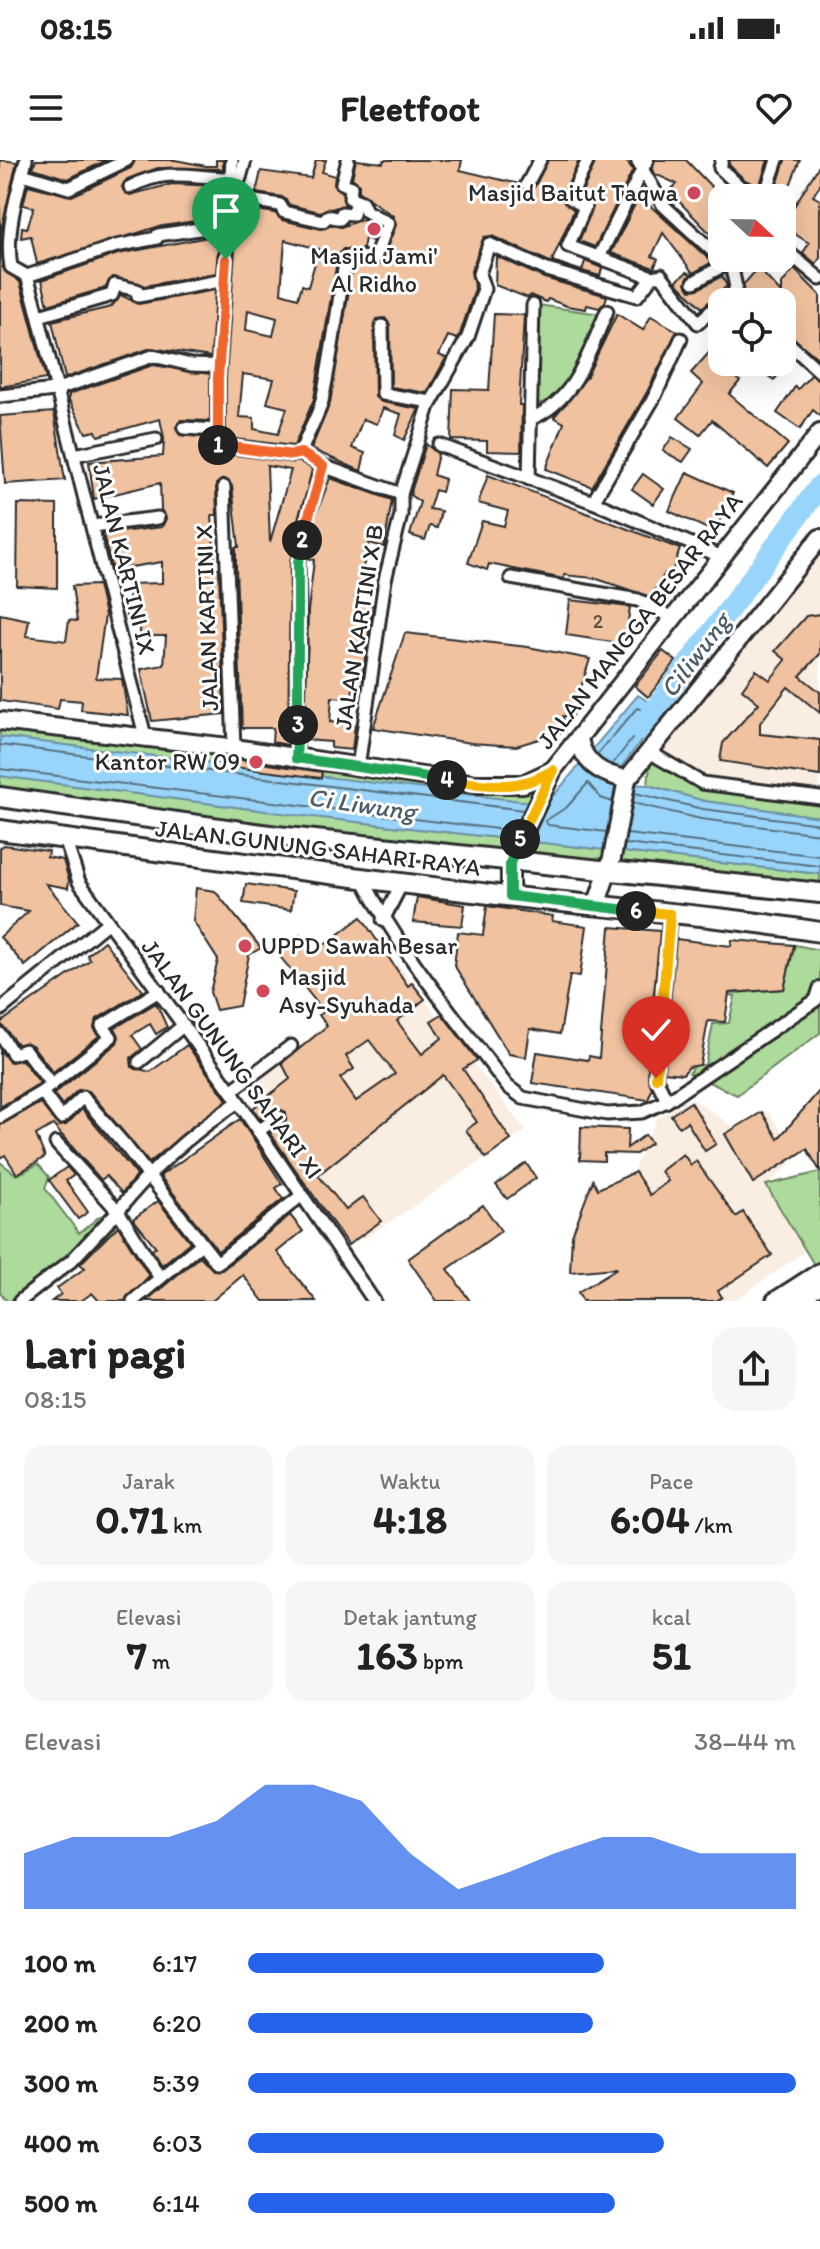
<!DOCTYPE html>
<html lang="id">
<head>
<meta charset="utf-8">
<style>
	body { margin:0; font-family:Itim,sans-serif; background:#f6f6f6; color:#222; height:100vh; display:flex; flex-direction:column; font-size:30px; white-space:nowrap }
	* { box-sizing:border-box; margin:0 }
	p { font-size:26px; color:#767676 }
	.icon { flex:none; width:44px; height:44px; fill:none; stroke:currentColor; stroke-width:2; stroke-linecap:round; stroke-linejoin:round }
	.map { position:relative; height:1141px; overflow:hidden }
	.sheet { display:flex; flex-direction:column; background:#fff; flex:1 }
	.sheet>* { flex:none }
	.needle { width:52px; rotate:112deg }
	.buttons { position:absolute; left:708px; top:24px; display:grid; gap:16px }
	.buttons a { display:grid; place-items:center; width:88px; height:88px; border-radius:16px; background:#fff; box-shadow:0 8px 32px #0002; font-size:40px }
	.pin { position:absolute; display:grid; place-items:center; width:68px; height:68px; color:#fff; margin:-82px -34px; border-radius:50% 50% 50% 0; rotate:-45deg; box-shadow:0 0 8px #0007 }
	.pin .icon { rotate:45deg }
	.km { position:absolute; width:40px; height:40px; margin:-20px; border-radius:50%; background:#222; color:#fff; font-size:22px; line-height:40px; text-align:center }
	.round { display:grid; place-items:center; flex:none; width:84px; height:84px; border-radius:24px; background:#f6f6f6 }
	.head { display:flex; align-items:center; justify-content:space-between; height:136px; padding:0 24px }
	h1 { font-size:44px; font-weight:700; line-height:60px }
	.stats { display:grid; grid-template-columns:repeat(3,1fr); gap:12px; height:136px; padding:8px 24px }
	.stats div { display:grid; align-content:center; border-radius:20px; background:#f6f6f6; text-align:center }
	.stats b { font-size:40px; font-weight:700 }
	.stats small { font-size:22px; font-weight:400 }
	.stats p { font-size:22px }
	.chart { height:224px; padding:16px 24px }
	.chart p { display:flex; justify-content:space-between }
	.chart svg { width:100%; height:144px; margin-top:8px; fill:#2563eb; opacity:.7 }
	ul { padding:0 24px; list-style:none; font-size:26px }
	li { display:grid; grid-template-columns:128px 96px 1fr; align-items:center; height:60px }
	li i { height:20px; border-radius:10px; background:#2563eb }
	.status { display:flex; justify-content:space-between; align-items:center; height:56px; padding:0 40px; background:#fff; direction:ltr }
	.status svg { height:22px; fill:currentColor }
	header { display:flex; justify-content:space-between; align-items:center; height:104px; padding:0 24px; background:#fff; font-size:36px; font-weight:700 }
	.map>svg:first-child { display:block }
</style>
</head>
<body>
<div class="status"><b>08:15</b><svg viewBox="0 0 49 12"><path d="M0 12V9h3v3zM5 12V6h3v6zM10 12V3h3v9zM15 12V0h3v12zM26 1h20v11H26zM47 4h2v5h-2z"/></svg></div>
<header><svg class="icon" aria-label="menu" viewBox="0 0 24 24"><path d="M4 6h16M4 12h16M4 18h16"/></svg>Fleetfoot<svg class="icon" aria-label="heart" viewBox="0 0 24 24"><path d="M12 20l-8-8c-3-5 5-10 8-4 3-6 11-1 8 4z"/></svg></header>
<div class="map">
<svg width="820" height="1141" viewBox="0 0 820 1141">
	<rect width="100%" height="100%" fill="#fff"/>
	<filter id="ink" filterUnits="userSpaceOnUse"><feTurbulence type="fractalNoise" baseFrequency=".0125" numOctaves="2"/><feDisplacementMap in="SourceGraphic" scale="16" xChannelSelector="R" yChannelSelector="G"/><feConvolveMatrix kernelMatrix="1 2 1 2 8 2 1 2 1" color-interpolation-filters="sRGB"/></filter>
	<g filter="url(#ink)">
		<g fill="#faede2">
			<polygon points="820,394 820,637 702,623 651,593 807,397"/>
			<polygon points="396,802 526,971 364,1079 250,929"/>
			<polygon points="692,938 733,967 768,952 799,996 767,1025 808,1089 734,1141 678,1141 615,1051 657,958"/>
		</g>
		<g fill="#acdb9b" stroke="#6c8363" stroke-width="2">
			<polygon points="538,145 601,154 575,215 555,243 532,243"/>
			<polygon points="0,561 229,590 226,606 0,577"/>
			<polygon points="651,593 702,623 820,638 820,657 704,641 648,625"/>
			<polygon points="323,602 421,617 542,617 537,643 321,618"/>
			<polygon points="0,616 375,664 820,714 820,733 0,638"/>
			<polygon points="795,785 820,790 820,873 737,935 689,913 695,905 705,905 713,864 729,863 735,836 723,834 784,829"/>
			<polygon points="0,1002 17,1015 38,1004 49,1017 45,1028 79,1073 100,1056 117,1054 122,1065 22,1141 7,1141 0,1132"/>
			<polygon points="820,1012 820,1112 819,1113 766,1025"/>
		</g>
		<polygon fill="#99d5fa" stroke="#6d91a7" stroke-width="2" points="638,535 664,551 609,623 648,625 704,641 820,657 820,714 304,656 0,616 0,577 537,643 555,634"/>
		<g fill="none" stroke-linecap="round" stroke-linejoin="round">
			<g stroke="#576f7e" stroke-width="2">
				<polyline points="0,585 524,650"/>
				<polyline points="597,595 637,548 648,551 649,557 612,605"/>
				<polyline points="0,609 514,671"/>
				<polyline points="635,633 703,649 820,664"/>
				<polyline points="633,643 701,659 820,674"/>
				<polyline points="607,672 548,665 545,661 567,647 588,623 601,638 613,642"/>
				<polyline points="627,674 820,696"/>
				<polyline points="625,684 820,706"/>
			</g>
			<polyline stroke="#99d5fa" stroke-width="22" points="640,570 820,326"/>
		</g>
		<g fill="#f0c29f" stroke="#2b2b2b" stroke-width="2" fill-rule="evenodd">
			<polygon points="0,0 17,2 2,66 3,108 20,122 46,219 0,227"/>
			<polygon points="36,0 107,0 68,19 33,8"/>
			<polygon points="135,0 175,0 206,6 216,6 216,0 223,0 223,9 158,8 127,19 122,27 130,35 172,24 222,26 220,57 157,67 37,104 31,76 21,78 22,67 27,68 34,47 23,45 28,25 72,36 131,8"/>
			<polygon points="316,0 326,0 322,12 335,16 334,25 342,32 345,45 320,52 290,45 282,37 256,33 261,11 311,18"/>
			<polygon points="356,0 383,3 384,0 462,0 460,10 519,24 526,32 534,28 548,0 579,0 562,38 574,50 552,101 582,111 585,101 602,108 600,116 550,102 492,76 484,77 471,111 475,129 460,174 457,179 448,176 439,195 446,198 427,233 391,227 390,165 385,158 377,159 374,166 375,237 382,242 419,249 404,280 395,275 401,254 383,248 377,264 363,259 352,288 365,293 361,311 311,289 330,243 353,106 380,104 396,65 393,56 359,32 359,24 352,18"/>
			<polygon points="596,0 625,0 633,10 595,87 579,81 593,47 581,35"/>
			<polygon points="655,0 686,0 722,38 722,86 669,31 677,24 655,14 652,9"/>
			<polygon points="730,0 768,0 759,27 745,20 729,5"/>
			<polygon points="785,0 800,0 785,38 773,38"/>
			<polygon points="820,4 820,25 813,36 820,40 820,98 816,104 803,93 809,83 782,66"/>
			<polygon points="641,32 648,36 645,41 712,102 693,113 663,73 652,96 658,99 654,108 611,93"/>
			<path d="M238,47L275,53L282,60L321,69L331,65L341,67L363,59L377,67L372,81L365,78L363,89H343L338,95L314,239L294,286L226,278V218ZM285,80L319,89L308,127L302,125L298,138L281,133ZM248,150L277,158L273,176L246,170ZM243,214L274,219L267,243L287,248L278,274L254,269V258L239,257Z"/>
			<polygon points="219,75 216,113 144,126 113,117 105,128 48,145 42,120 118,94"/>
			<polygon points="496,96 544,118 607,136 605,143 599,148 587,145 586,149 567,146 548,139 546,142 530,135 528,138 495,125"/>
			<polygon points="758,108 782,134 782,124 794,109 820,135 820,200 782,169 782,142 738,142 744,124"/>
			<polygon points="687,112 691,114 686,123 690,130 698,129 722,116 727,126 702,148 676,121"/>
			<polygon points="215,130 211,197 151,188 65,218 52,161 111,147 121,135 139,144"/>
			<polygon points="494,154 524,155 519,245 522,245 521,292 487,291 487,281 451,280 453,229 489,230"/>
			<polygon points="617,154 643,170 651,156 677,171 647,232 592,327 546,309 564,263 554,257 586,218"/>
			<polygon points="722,178 722,204 740,221 729,234 788,284 768,308 712,260 700,275 678,258 703,224 691,213"/>
			<polygon points="782,189 792,198 774,220 752,202 782,202"/>
			<path d="M153,205L210,214V261L181,260L176,267L180,275L210,278V288L217,293L300,302L312,309L290,401L288,585L272,582L273,568H242L236,408V387H239L232,326L224,319L216,324L217,355H212L215,408H219L224,554L152,561L141,509L164,505L166,476H140V460L126,461V443L129,442L128,424L162,423V402L112,410L103,374L162,367L166,358L161,350L160,323L94,339L89,302L163,296L164,278L160,259L98,276L96,271L86,273L69,240V234ZM267,306L291,310L270,382Z"/>
			<polygon points="811,215 820,220 820,256 813,250 800,269 777,253 795,227 798,229"/>
			<polygon points="54,252 65,320 5,324 0,256"/>
			<polygon points="672,277 692,289 683,302 663,291"/>
			<polygon points="426,284 438,294 433,315 445,319 441,332 435,330 429,349 441,351 437,368 430,366 425,380 410,375 420,342 410,335"/>
			<polygon points="687,312 733,333 714,372 669,351"/>
			<polygon points="643,314 664,329 653,344 632,329"/>
			<polygon points="488,315 680,389 671,415 665,413 651,437 594,418 564,415 564,419 489,404 487,410 468,403 482,361 504,366 508,351 478,343"/>
			<polygon points="330,318 392,340 384,387 369,383 355,439 373,445 362,519 354,518 352,539 332,537 330,562 355,565 352,590 331,588 331,582 305,580 308,451 314,400 307,398 314,360"/>
			<polygon points="18,344 57,345 57,428 17,426"/>
			<polygon points="98,425 105,455 96,518 122,519 128,555 81,550 82,541 60,539 58,549 0,541 0,454 29,460 26,476 66,481 69,460 77,461 72,426"/>
			<polygon points="570,440 630,447 625,484 566,475"/>
			<polygon points="820,454 820,494 800,516 820,532 820,553 788,527 760,563 760,574 820,580 820,616 720,601 723,583 759,543 742,529 756,510 770,520 786,500 775,491 806,456"/>
			<polygon points="405,473 528,487 590,499 572,556 563,556 565,571 516,586 471,583 373,568"/>
			<polygon points="663,491 676,501 648,537 635,526"/>
			<polygon points="228,598 322,612 321,618 226,606"/>
			<polygon points="4,685 48,691 47,697 63,700 69,720 68,728 46,724 78,762 25,806 0,777 29,751 0,746 0,688"/>
			<polygon points="246,724 294,731 291,750 243,743"/>
			<polygon points="196,728 215,731 261,788 249,795 239,846 216,850 210,832 218,800 193,761"/>
			<polygon points="417,737 465,745 462,766 413,762"/>
			<polygon points="487,746 553,756 552,761 587,766 580,816 570,815 560,874 530,869 526,897 509,894 454,805 458,772 483,775"/>
			<path d="M361,757L408,826L412,823L425,839L397,861L422,894L442,878L431,861L442,854L477,900L463,909L511,980L486,998L466,970L477,962L443,915L318,1015L346,1050L363,1037L381,1061L348,1085L270,973L286,961V952L278,949L260,959L253,948L290,919L282,903L327,866L319,855L324,852L278,794L300,775L315,792ZM369,880L395,914L356,941L340,918L354,909L346,896Z"/>
			<polygon points="610,767 660,771 648,894 648,918 652,929 648,940 532,923 537,892 588,900 589,896 599,898"/>
			<polygon points="676,779 731,786 732,780 794,785 784,829 729,833 725,862 708,861 700,905 689,907 683,914 664,912"/>
			<polygon points="104,781 143,831 97,859 94,868 99,876 53,912 32,885 17,884 0,863 90,800 87,795"/>
			<polygon points="156,843 167,867 156,874 150,864 132,875 142,889 131,898 132,907 150,912 187,885 227,940 149,1003 89,931 78,930 62,945 54,934 117,883 119,876 115,868"/>
			<polygon points="0,890 9,902 22,900 40,923 0,947"/>
			<polygon points="820,930 820,1011 807,989 753,1023 725,974 762,952 778,979"/>
			<polygon points="691,942 716,984 705,991 687,962 679,967 671,955"/>
			<polygon points="40,943 59,966 66,965 82,949 137,1015 122,1033 106,1016 101,1020 53,965 36,975 45,997 17,1014 5,995 0,998 0,965"/>
			<polygon points="240,959 282,1024 276,1028 283,1039 218,1091 160,1016"/>
			<polygon points="581,967 628,969 627,988 645,975 651,983 636,994 604,993 604,1001 580,1000"/>
			<polygon points="683,994 691,1005 696,1001 736,1057 743,1052 772,1095 718,1131 722,1137 716,1141 583,1141 578,1132 617,1108 570,1112 572,1075 593,1020 598,1029 635,1012 650,1035 668,1021 661,1011"/>
			<polygon points="526,1003 536,1018 507,1039 496,1025"/>
			<polygon points="67,1007 74,1015 66,1021 88,1052 78,1059 49,1020"/>
			<polygon points="158,1041 190,1082 162,1105 152,1090 156,1087 133,1059"/>
			<polygon points="483,1045 501,1071 448,1109 470,1141 437,1141 408,1099"/>
			<polygon points="290,1055 303,1071 277,1092 316,1141 263,1141 243,1115 212,1141 146,1141 200,1096 213,1110 222,1110"/>
			<polygon points="118,1066 149,1116 125,1141 99,1141 92,1133 81,1141 52,1141 61,1134 57,1128 85,1108 80,1104"/>
		</g>
		<g fill="none" stroke-linecap="round" stroke-linejoin="round">
			<defs>
				<g id="street">
					<path d="M26,0C17,33 5,73 11,107L27,116L34,139L146,580"/>
					<polyline points="232,0 218,218 218,285 292,295 301,293"/>
					<polyline points="588,0 570,38 585,47 568,86 652,117"/>
					<polyline points="637,0 663,45 732,109 751,98"/>
					<polyline points="722,0 720,8 740,27 762,38"/>
					<polyline points="22,14 69,28 127,0"/>
					<polyline points="527,24 540,0"/>
					<path d="M130,27C172,5 196,20 240,18L245,0"/>
					<polyline points="230,37 280,45 284,52 323,61 328,56 340,59 342,53 353,54 356,40"/>
					<polyline points="764,38 777,0"/>
					<polyline points="782,87 820,119"/>
					<polyline points="599,97 647,0"/>
					<polyline points="27,116 116,86 157,78 158,75 227,65"/>
					<polyline points="694,122 726,104"/>
					<polyline points="731,138 736,127 732,109"/>
					<polyline points="39,156 112,135 115,125 137,130 138,136 225,120"/>
					<polyline points="382,166 383,234 431,242"/>
					<polyline points="782,177 820,212"/>
					<polyline points="0,236 55,230 153,196 191,205 219,206"/>
					<path d="M530,259C575,242 589,192 607,151"/>
					<polyline points="184,268 218,270"/>
					<polyline points="439,285 593,342 722,397"/>
					<path d="M301,293C306,274 317,260 322,241C332,194 338,145 346,97L375,98L388,63L366,51L362,42L350,38L351,27L342,23L348,0"/>
					<polyline points="301,293 323,306 401,334"/>
					<polyline points="74,295 156,279"/>
					<polyline points="529,319 533,145"/>
					<polyline points="224,327 234,588"/>
					<polyline points="593,342 655,236 681,179"/>
					<polyline points="93,366 158,358"/>
					<polyline points="511,418 638,440 673,458"/>
					<polyline points="651,593 702,623 820,638"/>
					<polyline points="296,598 300,487 298,402 306,358 323,306"/>
					<polyline points="358,607 385,420 401,355 401,334 429,246 468,177 484,129 479,114 489,84 547,110 637,136 652,117 661,115 698,163 724,139 731,138"/>
					<polyline points="65,679 79,722 231,931 374,1141"/>
					<path d="M363,719C401,794 457,859 507,926L523,938L607,954L642,952L667,941L816,840L820,828"/>
					<polyline points="383,760 402,723"/>
					<polyline points="0,850 107,763"/>
					<polyline points="0,874 13,894 25,890 52,925"/>
					<polyline points="139,902 184,865"/>
					<polyline points="231,931 291,886"/>
					<polyline points="42,932 111,877 102,866 159,831"/>
					<polyline points="667,941 656,918 656,895 670,754"/>
					<polyline points="0,957 42,932 61,958 83,937 124,984 217,1103 302,1035"/>
					<polyline points="258,971 279,957"/>
					<path d="M160,1118L118,1051C152,1007 192,973 238,942"/>
					<polyline points="20,1141 71,1101 118,1051 56,983"/>
					<polyline points="133,1141 201,1084"/>
				</g>
				<g id="secondary">
					<polyline points="0,561 228,587 475,624 523,624 553,610"/>
					<path d="M579,579C584,605 603,615 627,619"/>
					<polyline points="510,736 510,703 553,610 820,273"/>
					<polyline points="596,746 612,698 627,619 820,378"/>
					<polyline points="775,1141 820,1112"/>
					<polyline points="797,1141 820,1125"/>
				</g>
				<g id="primary">
					<polyline points="0,637 277,676 820,733"/>
					<path d="M0,670C169,693 337,716 506,736C611,748 716,755 820,772"/>
				</g>
			</defs>
			<use href="#street" stroke="#2b2b2b" stroke-width="17"/>
			<use href="#secondary" stroke="#2b2b2b" stroke-width="22"/>
			<use href="#primary" stroke="#2b2b2b" stroke-width="24"/>
			<use href="#street" stroke="#fff" stroke-width="11"/>
			<use href="#secondary" stroke="#fff" stroke-width="16"/>
			<use href="#primary" stroke="#fff" stroke-width="18"/>
		</g>
	</g>
	<g fill="none" stroke-linecap="round" stroke-linejoin="round" filter="url(#ink)">
		<defs>
			<polyline id="split-1" points="218,285 218,218 226,99"/>
			<polyline id="split-2" points="218,285 292,295 301,293 323,306 302,380"/>
			<polyline id="split-3" points="298,565 298,402 302,380"/>
			<polyline id="split-4" points="298,565 296,598 447,620"/>
			<path id="split-5" d="M447,620C485,625 520,632 553,610L520,679"/>
			<polyline id="split-6" points="520,679 510,703 510,736 636,751"/>
			<polyline id="split-7" points="636,751 670,754 656,918"/>
		</defs>
		<use href="#split-1" stroke="#fff" stroke-width="16"/>
		<use href="#split-2" stroke="#fff" stroke-width="16"/>
		<use href="#split-3" stroke="#fff" stroke-width="16"/>
		<use href="#split-4" stroke="#fff" stroke-width="16"/>
		<use href="#split-5" stroke="#fff" stroke-width="16"/>
		<use href="#split-6" stroke="#fff" stroke-width="16"/>
		<use href="#split-7" stroke="#fff" stroke-width="16"/>
		<use href="#split-1" stroke="#f0652b" stroke-width="10"/>
		<use href="#split-2" stroke="#f0652b" stroke-width="10"/>
		<use href="#split-3" stroke="#22a559" stroke-width="10"/>
		<use href="#split-4" stroke="#22a559" stroke-width="10"/>
		<use href="#split-5" stroke="#f5b400" stroke-width="10"/>
		<use href="#split-6" stroke="#22a559" stroke-width="10"/>
		<use href="#split-7" stroke="#f5b400" stroke-width="10"/>
	</g>
	<g fill="#d1495b" stroke="#fff" stroke-width="3">
		<circle cx="694" cy="33" r="8"/>
		<circle cx="374" cy="69" r="8"/>
		<circle cx="256" cy="602" r="8"/>
		<circle cx="245" cy="786" r="8"/>
		<circle cx="263" cy="831" r="8"/>
	</g>
	<g text-anchor="middle" stroke-width="6" stroke-linejoin="round" paint-order="stroke">
		<g font-size="20" fill="#5c5148">
			<text x="598" y="468">2</text>
		</g>
		<g font-size="24" fill="#2b2b2b" stroke="#fff" text-anchor="end">
			<text x="678" y="41">Masjid Baitut Taqwa</text>
			<text x="374" y="104" text-anchor="middle">Masjid Jami'<tspan x="374" dy="28">Al Ridho</tspan></text>
			<text x="240" y="610">Kantor RW 09</text>
			<text x="261" y="794" text-anchor="start">UPPD Sawah Besar</text>
			<text x="279" y="825" text-anchor="start">Masjid<tspan x="279" dy="28">Asy-Syuhada</tspan></text>
		</g>
		<g font-size="24" fill="#2b2b2b" stroke="#fff">
			<text transform="translate(124 399) rotate(76)" y="8">JALAN KARTINI IX</text>
			<text transform="translate(207 458) rotate(-92)" y="8">JALAN KARTINI X</text>
			<text transform="translate(640 461) rotate(-52)" y="8">JALAN MANGGA BESAR RAYA</text>
			<text transform="translate(359 467) rotate(-81)" y="8">JALAN KARTINI X B</text>
			<text transform="translate(318 688) rotate(7)" y="8">JALAN GUNUNG SAHARI RAYA</text>
			<text transform="translate(232 899) rotate(54)" y="8">JALAN GUNUNG SAHARI XI</text>
		</g>
		<g font-size="26" font-style="italic" fill="#4c5e69" stroke="#fff">
			<text transform="translate(695 495) rotate(-53)" y="9">Ciliwung</text>
			<text transform="translate(362 644) rotate(8)" y="9">Ci Liwung</text>
		</g>
	</g>
</svg>
<div class="buttons">
<a><svg class="needle" viewBox="-14 -14 28 28"><path d="M0-13l5 13h-10z" fill="#e53935"/><path d="M0 13l5-13h-10z" fill="#767676"/></svg></a>
<a><svg class="icon" aria-label="locate" viewBox="0 0 24 24"><circle cx="12" cy="12" r="6"/><path d="M12 2v4M12 18v4M2 12h4M18 12h4"/></svg></a>
</div>
<div class="pin" style="left:226px;top:99px;background:#1e9e55"><svg class="icon" aria-label="arrive" viewBox="0 0 24 24"><path d="M6 21V4h12l-3 4 3 4H6"/></svg></div>
<div class="pin" style="left:656px;top:918px;background:#d93025"><svg class="icon" aria-label="check" viewBox="0 0 24 24"><path d="M5 12l5 5 9-10"/></svg></div>
<b class="km" style="left:218px;top:285px">1</b>
<b class="km" style="left:302px;top:380px">2</b>
<b class="km" style="left:298px;top:565px">3</b>
<b class="km" style="left:447px;top:620px">4</b>
<b class="km" style="left:520px;top:679px">5</b>
<b class="km" style="left:636px;top:751px">6</b>
</div>
<section class="sheet">
<div class="head"><div><h1>Lari pagi</h1><p>08:15</p></div><a class="round"><svg class="icon" aria-label="share" viewBox="0 0 24 24"><path d="M12 15V3M7 8l5-5 5 5M5 13v7h14v-7"/></svg></a></div>
<div class="stats">
<div><p>Jarak</p><b>0.71<small> km</small></b></div>
<div><p>Waktu</p><b>4:18</b></div>
<div><p>Pace</p><b>6:04<small> /km</small></b></div>
</div>
<div class="stats">
<div><p>Elevasi</p><b>7<small> m</small></b></div>
<div><p>Detak jantung</p><b>163<small> bpm</small></b></div>
<div><p>kcal</p><b>51</b></div>
</div>
<div class="chart"><p><span>Elevasi</span>38–44 m</p>
<svg viewBox="0 0 160 44" preserveAspectRatio="none"><path d="M0 44V27L10 22L20 22L30 22L40 17L50 6L60 6L70 11L80 27L90 38L100 33L110 27L120 22L130 22L140 27L150 27L160 27V44z"/></svg>
</div>
<ul>
<li><b>100 m</b>6:17<i style="width:65%"></i></li>
<li><b>200 m</b>6:20<i style="width:63%"></i></li>
<li><b>300 m</b>5:39<i style="width:100%"></i></li>
<li><b>400 m</b>6:03<i style="width:76%"></i></li>
<li><b>500 m</b>6:14<i style="width:67%"></i></li>
</ul>
</section>
</body>
</html>
